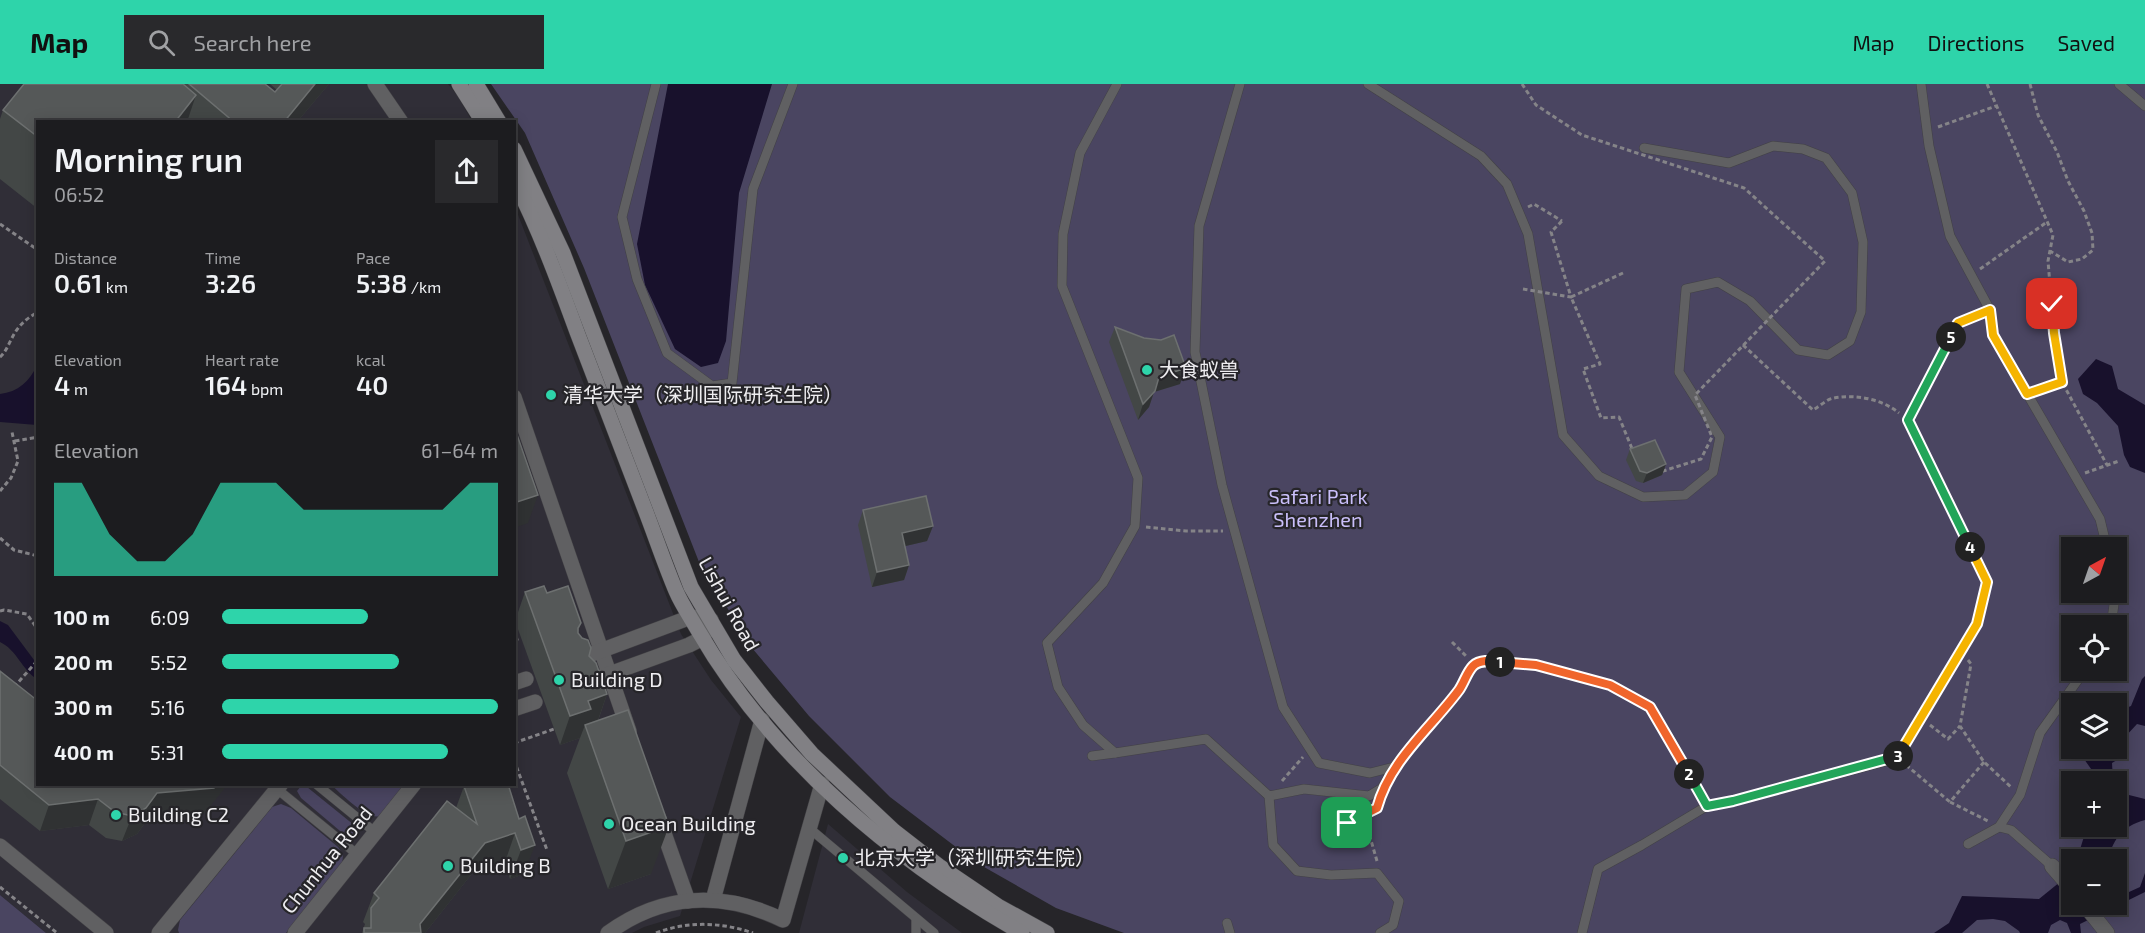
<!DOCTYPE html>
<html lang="en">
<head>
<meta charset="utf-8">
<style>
	body { margin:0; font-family:"Exo 2","Noto Sans SC",sans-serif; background:#29292c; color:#f1f3f6; height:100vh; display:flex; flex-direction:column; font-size:22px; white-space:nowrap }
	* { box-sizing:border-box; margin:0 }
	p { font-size:20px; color:#a0a1a4 }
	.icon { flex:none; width:33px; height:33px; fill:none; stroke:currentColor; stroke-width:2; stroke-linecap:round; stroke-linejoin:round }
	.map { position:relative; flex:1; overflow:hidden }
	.sheet { position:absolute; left:36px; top:36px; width:480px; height:666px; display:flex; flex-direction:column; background:#1c1c1f; border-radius:0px; box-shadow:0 3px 15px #0003,0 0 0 2px #3a3a3d }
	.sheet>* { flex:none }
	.needle { width:39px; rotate:40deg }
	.buttons { position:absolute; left:2061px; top:453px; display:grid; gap:12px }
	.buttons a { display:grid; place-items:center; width:66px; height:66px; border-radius:0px; background:#1c1c1f; box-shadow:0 3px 15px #0003,0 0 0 2px #3a3a3d; font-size:30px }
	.pin { position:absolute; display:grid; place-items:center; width:51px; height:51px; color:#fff; margin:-26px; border-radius:12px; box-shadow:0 3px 9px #0006 }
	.km { position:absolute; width:30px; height:30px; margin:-15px; border-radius:50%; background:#222; color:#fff; font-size:16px; line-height:30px; text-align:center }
	.round { display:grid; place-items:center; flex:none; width:63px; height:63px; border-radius:0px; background:#29292c }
	.headline { display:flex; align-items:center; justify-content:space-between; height:102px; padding:0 18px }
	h1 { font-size:33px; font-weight:600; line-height:45px }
	.figures { display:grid; grid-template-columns:repeat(3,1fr); gap:9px; height:102px; padding:6px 18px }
	.figures div { display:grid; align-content:center }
	.figures b { font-size:26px; font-weight:600 }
	.figures small { font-size:16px; font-weight:400 }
	.figures p { font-size:16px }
	.chart { height:168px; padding:12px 18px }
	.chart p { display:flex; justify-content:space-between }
	.chart svg { width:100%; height:108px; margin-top:6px; fill:#2ed4aa; opacity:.7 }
	ul { padding:0 18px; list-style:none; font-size:20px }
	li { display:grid; grid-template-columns:96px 72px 1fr; align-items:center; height:45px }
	li i { height:15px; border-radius:8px; background:#2ed4aa }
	header { display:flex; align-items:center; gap:36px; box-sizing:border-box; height:84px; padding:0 30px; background:#2ed4aa; color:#111 }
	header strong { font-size:28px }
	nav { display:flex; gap:33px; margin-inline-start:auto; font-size:21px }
	.search { width:420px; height:54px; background:#29292c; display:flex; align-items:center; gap:15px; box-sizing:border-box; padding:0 21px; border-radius:0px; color:#a0a1a4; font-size:22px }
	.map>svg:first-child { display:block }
</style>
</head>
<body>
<header>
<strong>Map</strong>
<div class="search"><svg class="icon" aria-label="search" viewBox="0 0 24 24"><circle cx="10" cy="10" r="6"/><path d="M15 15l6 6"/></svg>Search here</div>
<nav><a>Map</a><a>Directions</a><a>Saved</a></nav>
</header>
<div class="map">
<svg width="2145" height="849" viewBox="0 0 2145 849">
	<rect width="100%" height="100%" fill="#262529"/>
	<g fill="#302e37">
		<polygon points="0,0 448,0 457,11 472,37 38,38 38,700 514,700 515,123 681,550 711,596 741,633 680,832 644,843 632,849 46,849 0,811"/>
		<polygon points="828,740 907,808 962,849 799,849"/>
	</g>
	<g fill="#4a4561" fill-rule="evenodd">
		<path d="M491,0H2145V849H1124L1056,824L977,779L890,713L809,632L752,564L699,478L584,184L525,49ZM2072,464H2116V508H2072ZM2072,542H2116V586H2072ZM2072,620H2116V664H2072ZM2072,698H2116V742H2072ZM2072,776H2116V820H2072Z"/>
		<path d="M331,701H407C400,709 392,724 383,731C370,740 341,709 331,701Z"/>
		<polygon points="301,702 307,703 354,741 357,749 353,753 346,752 301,714 297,707"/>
		<polygon points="281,720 291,724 338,763 343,771 342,781 286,849 179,849 178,846 180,836 272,723"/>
		<polygon points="0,811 46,849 0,849"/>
	</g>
	<g fill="#18112c">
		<polygon points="668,0 772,0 739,109 726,257 718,279 701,283 675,265 645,201 637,160"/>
		<polygon points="2096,275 2112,282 2118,305 2145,321 2145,389 2130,383 2124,371 2118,342 2097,319 2083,310 2078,295"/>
		<path d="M37,281V341L0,338V310C18,308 30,297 37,281Z"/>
		<path d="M0,537L8,541L37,580V595C22,586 17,566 0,558Z"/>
		<polygon points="2145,592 2145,642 2137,640 2124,654 2125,671 2112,679 2113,697 2095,697 2096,692 2077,665 2116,664 2117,628 2131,622 2142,595"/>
		<path d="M2117,701L2125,710L2145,715V736C2121,743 2116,753 2107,775H2077L2087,743L2116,742Z"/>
		<polygon points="2071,789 2072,820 2116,820 2117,801 2129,808 2140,803 2145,789 2145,808 2080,840 2081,849 2071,849 2067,839 2060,836 2051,841 2048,849 2020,849 2019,847 2005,837 1993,835 1977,836 1962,849 1934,849 1949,839 1962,812 2039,815"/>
	</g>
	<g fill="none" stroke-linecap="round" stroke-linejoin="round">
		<defs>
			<g id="lane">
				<polyline points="656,0 622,133 637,195 667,269 712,302 732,299 753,105 793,0"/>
				<polyline points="1117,0 1080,69 1063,150 1062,202 1138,394 1135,442 1103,499 1047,559 1058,603 1083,641 1115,669 1206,655 1269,712 1304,705 1369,712 1382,704 1394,683 1460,605 1474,580 1483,577 1536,581 1610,601 1650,623 1673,660 1707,722 1642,761 1598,785 1582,849"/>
				<polyline points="1240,0 1199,142 1195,268 1222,401 1283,623 1319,679 1370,689 1394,683"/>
				<polyline points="1368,0 1481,72 1507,100 1528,150 1563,351 1599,392 1643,413 1685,411 1713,388 1720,353 1679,288 1686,205 1718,198 1750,217 1798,266 1828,271 1850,257 1861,228 1863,158 1852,109 1826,74 1803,65 1773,62 1729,79 1644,64"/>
				<polyline points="1921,0 1929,62 1950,152 1990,226 1993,251 2100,435 2107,464"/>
				<polyline points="2119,0 2145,22"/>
				<polyline points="2111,542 2116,506"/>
				<polyline points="1092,672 1115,669"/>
				<polyline points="316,700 376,749"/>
				<polyline points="277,705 358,771"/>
				<polyline points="1269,712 1273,761 1297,787 1331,791 1377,789 1399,817 1393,841 1380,849"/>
				<polyline points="1707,722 1733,717 1898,674 1977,540 1987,498 1908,336 1958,239 1990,226"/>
				<polyline points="809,744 934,849"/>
				<polyline points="1968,760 1999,743"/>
				<polyline points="2052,782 2011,746 1999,743 2020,711 2040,649 2085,586"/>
				<polyline points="1227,839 1230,849"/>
				<polyline points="916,849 916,835"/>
			</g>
			<g id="street">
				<polyline points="375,0 401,38"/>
				<polyline points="514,313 629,647"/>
				<polyline points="592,570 691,533 711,536 703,554 689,561 601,593"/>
				<polyline points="514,599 526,595"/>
				<polyline points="514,625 535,618"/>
				<polyline points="659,735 688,817"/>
				<polyline points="0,762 106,849"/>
				<polyline points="2052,782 2072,805"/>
				<polyline points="713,816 762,636"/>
				<polyline points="2084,820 2107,849"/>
				<polyline points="159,849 281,700"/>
				<polyline points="295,849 414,700"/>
				<path d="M608,849C663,809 723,807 783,836L822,700"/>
			</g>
			<g id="secondary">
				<polyline points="459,0 483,38"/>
				<polyline points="476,0 499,38"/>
				<polyline points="514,65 563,169 691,503 734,576 767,618 812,670 894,747 939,782 998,822 1047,849"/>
				<path d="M514,96C539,145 558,196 577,248C600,308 623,368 646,428C656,454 665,481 676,507C682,521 691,534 699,548C773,675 895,777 1022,849"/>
			</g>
		</defs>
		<use href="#lane" stroke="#424145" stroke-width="10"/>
		<use href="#street" stroke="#424145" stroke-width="16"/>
		<use href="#secondary" stroke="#424145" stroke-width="16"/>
		<g stroke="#858488" stroke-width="3" stroke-dasharray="4.5 3" stroke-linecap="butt">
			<polyline points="1987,0 2053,151 2048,177 2054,249 2062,298 2107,381"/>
			<polyline points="2030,0 2038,31 2057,68 2068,97 2084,127 2092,149 2093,166 2082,175 2068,178 2050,167"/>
			<polyline points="1938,43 1996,22"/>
			<polyline points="1528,123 1534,120 1562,137"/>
			<polyline points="0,140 38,166"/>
			<polyline points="1980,185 2047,138"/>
			<polyline points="1623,189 1571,213 1600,280 1583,285 1601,334 1619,333 1633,367"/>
			<path d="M1743,261L1813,326C1820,322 1827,315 1834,314C1856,310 1882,315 1899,329"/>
			<path d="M0,273C6,268 9,259 13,252C19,241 27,234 38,228"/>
			<polyline points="2037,306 2062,298"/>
			<polyline points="15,357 38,353"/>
			<polyline points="2085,389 2119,377"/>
			<polyline points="0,407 11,394 18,377 12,348"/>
			<polyline points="1146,443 1186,447 1223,447"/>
			<polyline points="0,454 14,466 38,472"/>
			<polyline points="0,527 4,526 27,530 38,546"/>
			<polyline points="514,556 521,554"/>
			<polyline points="1452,558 1467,573"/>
			<polyline points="1968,576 1971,580 1960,642 1984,678 2011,703"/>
			<polyline points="14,603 38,576"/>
			<polyline points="1930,641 1948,655 1960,642"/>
			<polyline points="514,659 554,645"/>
			<polyline points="514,676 547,766"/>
			<polyline points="1984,678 1950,718 1988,737"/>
			<polyline points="1906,681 1950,718"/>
			<polyline points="1282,697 1303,673"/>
			<polyline points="1377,777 1370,753 1347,739 1377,724 1378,720"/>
			<polyline points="0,803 57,849"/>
			<path d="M656,849C687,837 721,838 753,849"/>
		</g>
		<use href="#lane" stroke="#606062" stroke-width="9"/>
		<use href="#street" stroke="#606062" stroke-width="15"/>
		<use href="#secondary" stroke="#818084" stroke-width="15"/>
		<g stroke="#858488" stroke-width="3" stroke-dasharray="4.5 3" stroke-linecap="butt">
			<polyline points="1522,0 1536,21 1582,51 1744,104 1825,177 1695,311 1712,353 1701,375 1660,388"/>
			<polyline points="1523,205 1571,213 1551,148 1562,137"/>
		</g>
	</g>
	<g fill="#434746">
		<polygon points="24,0 265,0 275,8 277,6 270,0 329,0 297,38 189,38 187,36 38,38 38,125 0,95 0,35 3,26"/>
		<polygon points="1115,243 1144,254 1180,300 1154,308 1149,323 1138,336 1109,258"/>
		<polygon points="1630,365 1666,380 1662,391 1643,399 1636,397 1626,376"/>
		<polygon points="863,426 933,442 927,457 905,462 909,481 904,496 872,503 858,441"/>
		<polygon points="2071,462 2072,464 2072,492 2068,472"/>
		<polygon points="525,508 547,509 581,539 578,548 607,610 598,637 651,790 608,805 567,689 584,643 580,654 560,661 515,537"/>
		<polygon points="2075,508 2101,508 2098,521 2077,520"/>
		<polygon points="0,587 38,700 204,730 148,735 137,750 122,757 106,754 89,741 40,747 0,715"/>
		<polygon points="464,702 519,735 524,790 510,795 505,778 474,787 425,849 362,849 365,840 363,838 374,809 456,724"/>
	</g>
	<g fill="#303233">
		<polygon points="315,0 329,0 297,38 284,38"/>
		<polygon points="196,11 187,38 175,38"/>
		<polygon points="1186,284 1180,300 1154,308 1149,323 1138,336 1143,320 1159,293"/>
		<polygon points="1666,380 1662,391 1643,399 1647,389"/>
		<polygon points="538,411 528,439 514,444 514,419"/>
		<polygon points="933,442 927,457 897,464 902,449"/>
		<polygon points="909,481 904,496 872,503 877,488"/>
		<polygon points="2081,509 2101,510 2098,521 2077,520"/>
		<polygon points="607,610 597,639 585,641 580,654 560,661 570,632 588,617"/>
		<polygon points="216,700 228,700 204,730 148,735 137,750 122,757 132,732 157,709"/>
		<polygon points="98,715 89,741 40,747 49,721"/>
		<polygon points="669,742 651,790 608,805 626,757"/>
		<polygon points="515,749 505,778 474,787 425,849 416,849 420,840 485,759"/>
		<polygon points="535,761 524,790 510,795 521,766"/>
	</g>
	<g fill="#555858" stroke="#6d7070" stroke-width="1.5">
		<polygon points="24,0 183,0 196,11 175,38 38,38 38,53 3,26"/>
		<polygon points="189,0 265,0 275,8 282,0 315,0 284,38 234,38"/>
		<polygon points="1115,243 1144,254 1161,256 1174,251 1186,284 1159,293 1155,307 1143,320"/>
		<polygon points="514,342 538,411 514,419"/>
		<polygon points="1655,356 1666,380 1647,389 1640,387 1630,365"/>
		<polygon points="926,412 933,442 902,449 909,481 877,488 863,426"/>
		<polygon points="2089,454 2092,464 2072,464 2071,462"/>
		<polygon points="544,502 547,509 568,502 581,539 578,544 578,549 582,554 588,556 591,564 589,572 596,579 607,610 588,617 591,625 570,632 525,508"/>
		<polygon points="2081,508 2101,508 2101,510 2081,509"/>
		<polygon points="0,587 38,617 38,700 216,700 214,704 157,709 146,724 132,732 115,728 98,715 49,721 0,681"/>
		<polygon points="628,626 669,742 626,757 585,641"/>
		<polygon points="470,700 508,700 519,735 525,732 535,761 521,766 515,749 485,759 420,840 421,849 364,849 364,844 371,844 371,824 379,814 374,809 447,717 477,740 464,702"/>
	</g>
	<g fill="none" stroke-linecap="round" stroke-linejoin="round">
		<defs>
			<path id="split-1" d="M1347,739L1377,724C1390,676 1430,645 1459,606C1464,599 1467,588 1473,582C1480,575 1492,577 1500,578"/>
			<polyline id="split-2" points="1500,578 1536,581 1610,601 1650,623 1689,690"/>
			<polyline id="split-3" points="1689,690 1707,722 1733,717 1898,672"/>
			<polyline id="split-4" points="1898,672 1977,540 1987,498 1970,463"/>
			<polyline id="split-5" points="1951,253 1908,336 1970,463"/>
			<polyline id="split-6" points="1951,253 1958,239 1990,226 1993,251 2027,310 2062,298 2054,249 2052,220"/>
		</defs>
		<use href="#split-1" stroke="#fff" stroke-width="12"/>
		<use href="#split-2" stroke="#fff" stroke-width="12"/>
		<use href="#split-3" stroke="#fff" stroke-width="12"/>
		<use href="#split-4" stroke="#fff" stroke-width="12"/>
		<use href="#split-5" stroke="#fff" stroke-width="12"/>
		<use href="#split-6" stroke="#fff" stroke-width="12"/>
		<use href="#split-1" stroke="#f0652b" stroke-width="8"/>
		<use href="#split-2" stroke="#f0652b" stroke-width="8"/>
		<use href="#split-3" stroke="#22a559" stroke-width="8"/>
		<use href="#split-4" stroke="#f5b400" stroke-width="8"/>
		<use href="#split-5" stroke="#22a559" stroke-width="8"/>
		<use href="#split-6" stroke="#f5b400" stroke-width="8"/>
	</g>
	<g fill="#2ed4aa" stroke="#262529" stroke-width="2">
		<circle cx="1147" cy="286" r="6"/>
		<circle cx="551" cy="311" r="6"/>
		<circle cx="559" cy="596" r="6"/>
		<circle cx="116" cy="731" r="6"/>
		<circle cx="609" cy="740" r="6"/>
		<circle cx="843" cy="774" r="6"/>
		<circle cx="448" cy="782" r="6"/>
	</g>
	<g text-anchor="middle" stroke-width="4.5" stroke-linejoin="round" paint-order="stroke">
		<g font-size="20" fill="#eeedf0" stroke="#262529" text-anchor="start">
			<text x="1159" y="293">大食蚁兽</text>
			<text x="563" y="318">清华大学（深圳国际研究生院）</text>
			<text x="571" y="603">Building D</text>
			<text x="128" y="738">Building C2</text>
			<text x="621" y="747">Ocean Building</text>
			<text x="855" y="781">北京大学（深圳研究生院）</text>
			<text x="460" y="789">Building B</text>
		</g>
		<g font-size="20" fill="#cabffa" stroke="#262529">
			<text x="1318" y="420">Safari Park<tspan x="1318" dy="23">Shenzhen</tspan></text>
		</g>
		<g font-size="20" fill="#eeedf0" stroke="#262529">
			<text transform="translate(729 520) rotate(61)" y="7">Lishui Road</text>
			<text transform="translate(327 776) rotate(-51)" y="7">Chunhua Road</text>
		</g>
	</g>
</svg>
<div class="buttons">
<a><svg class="needle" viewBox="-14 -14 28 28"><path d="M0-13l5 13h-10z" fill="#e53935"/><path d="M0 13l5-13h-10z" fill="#a0a1a4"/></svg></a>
<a><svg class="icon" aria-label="locate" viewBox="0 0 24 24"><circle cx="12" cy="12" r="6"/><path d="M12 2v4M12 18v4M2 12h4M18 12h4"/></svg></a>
<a><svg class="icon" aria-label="layers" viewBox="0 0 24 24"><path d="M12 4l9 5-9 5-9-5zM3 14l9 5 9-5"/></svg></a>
<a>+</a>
<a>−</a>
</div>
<div class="pin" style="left:1347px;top:739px;background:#1e9e55"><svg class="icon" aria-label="arrive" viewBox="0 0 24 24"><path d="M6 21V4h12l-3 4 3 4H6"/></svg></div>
<div class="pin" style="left:2052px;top:220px;background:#d93025"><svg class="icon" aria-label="check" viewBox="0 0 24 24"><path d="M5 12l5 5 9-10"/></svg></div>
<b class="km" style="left:1500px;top:578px">1</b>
<b class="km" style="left:1689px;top:690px">2</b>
<b class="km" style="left:1898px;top:672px">3</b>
<b class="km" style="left:1970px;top:463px">4</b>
<b class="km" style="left:1951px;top:253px">5</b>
<section class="sheet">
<div class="headline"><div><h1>Morning run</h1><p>06:52</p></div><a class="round"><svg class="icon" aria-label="share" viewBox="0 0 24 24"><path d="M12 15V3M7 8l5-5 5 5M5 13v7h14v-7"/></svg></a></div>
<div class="figures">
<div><p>Distance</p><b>0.61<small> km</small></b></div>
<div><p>Time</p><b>3:26</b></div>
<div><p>Pace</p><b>5:38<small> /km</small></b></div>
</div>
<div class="figures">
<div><p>Elevation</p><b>4<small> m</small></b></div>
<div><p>Heart rate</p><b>164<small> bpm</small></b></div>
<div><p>kcal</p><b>40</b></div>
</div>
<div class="chart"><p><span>Elevation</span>61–64 m</p>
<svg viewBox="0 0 160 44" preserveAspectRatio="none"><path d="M0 44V6L10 6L20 27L30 38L40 38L50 27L60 6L70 6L80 6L90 17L100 17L110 17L120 17L130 17L140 17L150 6L160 6V44z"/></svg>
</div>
<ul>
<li><b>100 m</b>6:09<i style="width:53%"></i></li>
<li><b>200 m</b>5:52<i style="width:64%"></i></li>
<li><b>300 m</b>5:16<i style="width:100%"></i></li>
<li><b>400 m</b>5:31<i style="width:82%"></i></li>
</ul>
</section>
</div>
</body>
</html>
